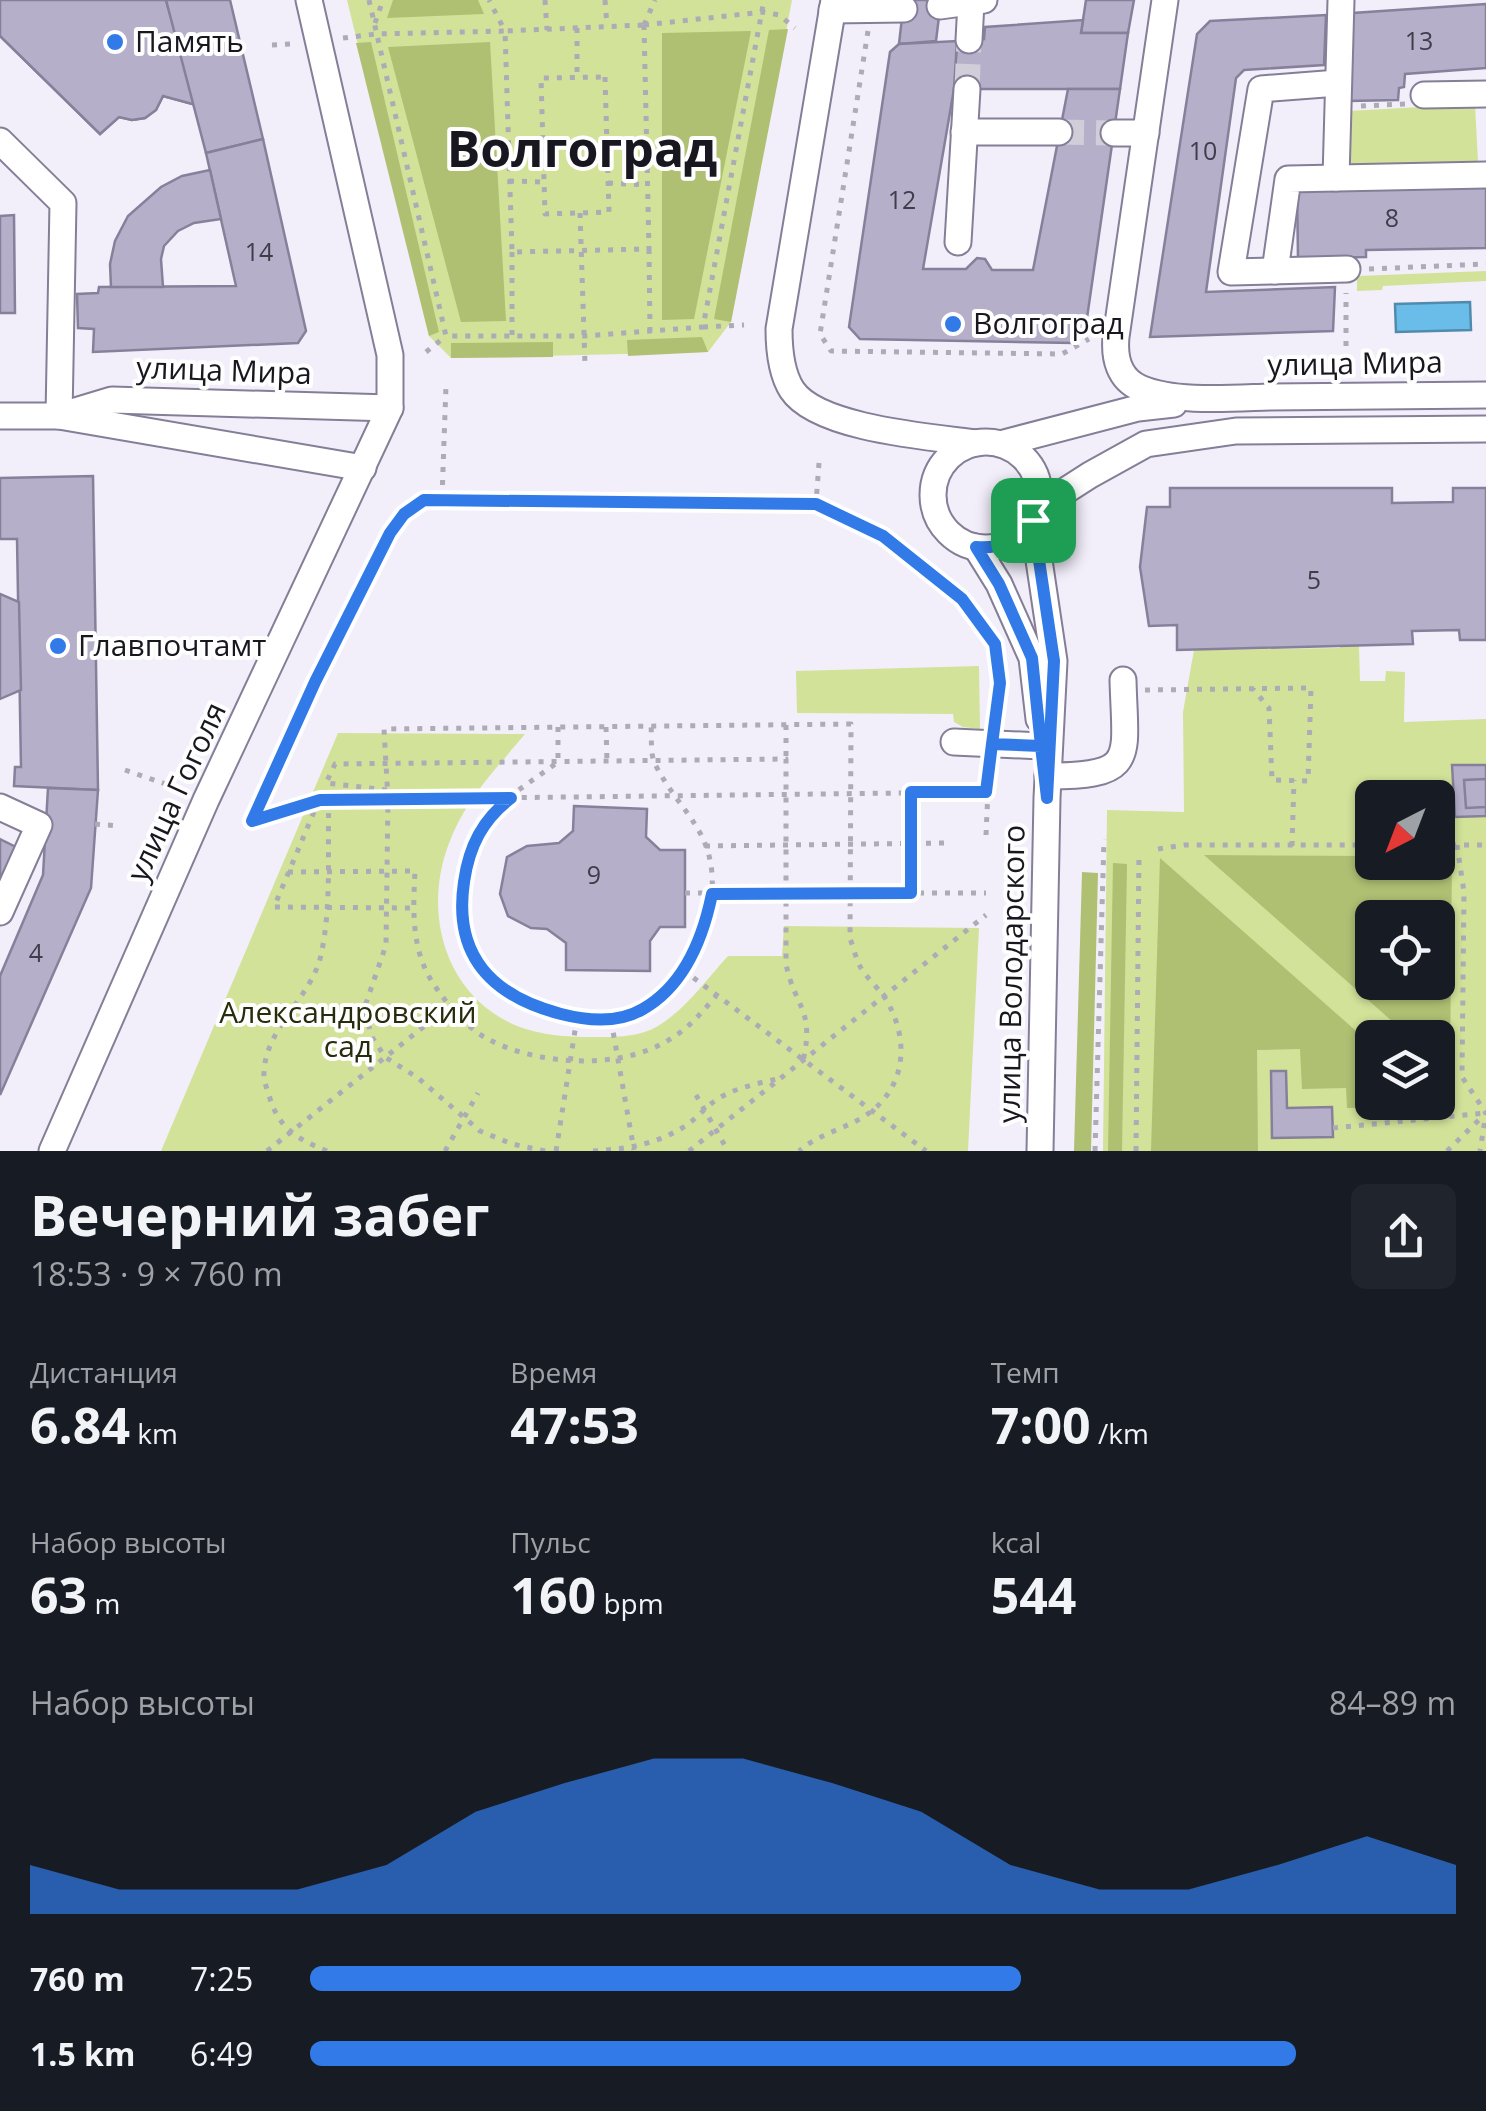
<!DOCTYPE html>
<html lang="ru">
<head>
<meta charset="utf-8">
<style>
	body { margin:0; font-family:"Open Sans",sans-serif; background:#20242c; color:#f1f3f6; height:100vh; display:flex; flex-direction:column; font-size:38px; white-space:nowrap }
	* { box-sizing:border-box; margin:0 }
	p { font-size:32px; color:#9ea1a6 }
	.icon { flex:none; width:55px; height:55px; fill:none; stroke:currentColor; stroke-width:2; stroke-linecap:round; stroke-linejoin:round }
	.map { position:relative; height:1151px; overflow:hidden }
	.drawer { display:flex; flex-direction:column; background:#171b24; flex:1 }
	.drawer>* { flex:none }
	.needle { width:65px; rotate:222deg }
	.controls { position:absolute; left:1355px; top:780px; display:grid; gap:20px }
	.controls a { display:grid; place-items:center; width:100px; height:100px; border-radius:15px; background:#171b24; box-shadow:0 2px 8px #0004; font-size:50px }
	.pin { position:absolute; display:grid; place-items:center; width:85px; height:85px; color:#fff; margin:-42px; border-radius:20px; box-shadow:0 5px 15px #0006 }
	.round { display:grid; place-items:center; flex:none; width:105px; height:105px; border-radius:15px; background:#20242c }
	.summary { display:flex; align-items:center; justify-content:space-between; height:170px; padding:0 30px }
	h1 { font-size:55px; font-weight:700; line-height:75px }
	.figures { display:grid; grid-template-columns:repeat(3,1fr); gap:15px; height:170px; padding:10px 30px }
	.figures div { display:grid; align-content:center }
	.figures b { font-size:50px; font-weight:700 }
	.figures small { font-size:28px; font-weight:400 }
	.figures p { font-size:28px }
	.chart { height:280px; padding:20px 30px }
	.chart p { display:flex; justify-content:space-between }
	.chart svg { width:100%; height:180px; margin-top:10px; fill:#317ae7; opacity:.7 }
	ul { padding:0 30px; list-style:none; font-size:32px }
	li { display:grid; grid-template-columns:160px 120px 1fr; align-items:center; height:75px }
	li i { height:25px; border-radius:12px; background:#317ae7 }
	.map>svg:first-child { display:block }
</style>
</head>
<body>
<div class="map">
<svg width="1486" height="1151" viewBox="0 0 1486 1151">
	<rect width="100%" height="100%" fill="#f2effb"/>
	<g fill="#d2e299" fill-rule="evenodd">
		<polygon points="347,0 792,0 731,322 708,352 451,358 429,336"/>
		<polygon points="1475,104 1478,162 1351,168 1348,111"/>
		<polygon points="1486,271 1486,281 1383,286 1382,290 1357,291 1357,276"/>
		<path d="M1340,645H1359L1360,681H1385L1386,671L1405,672L1404,722L1486,719V1151H1103L1107,810L1184,812L1183,712L1194,650L1340,648ZM1372,798H1438V862H1372ZM1372,918H1438V982H1372ZM1372,1038H1438V1102H1372Z"/>
		<polygon points="979,666 980,729 963,727 954,722 953,714 797,713 796,671"/>
		<path d="M338,733L525,734C496,769 463,802 448,846C423,914 445,996 517,1026C540,1035 567,1037 591,1037C614,1037 638,1038 658,1026C686,1009 706,980 728,956H782L784,926L979,928L968,1151H161Z"/>
	</g>
	<g fill="#afc073" fill-rule="evenodd">
		<polygon points="393,0 478,0 484,14 387,18"/>
		<polygon points="788,29 731,322 714,319 769,30"/>
		<polygon points="751,31 694,319 662,320 662,33"/>
		<polygon points="371,42 439,332 429,336 356,43"/>
		<polygon points="490,42 506,321 461,322 388,47"/>
		<polygon points="702,337 708,352 628,356 627,340"/>
		<polygon points="553,342 553,357 451,358 451,343"/>
		<path d="M1204,855L1372,856V862H1438V857H1452L1450,1073L1438,1062V1038L1410,1037ZM1372,918H1438V982H1372Z"/>
		<polygon points="1160,858 1372,1045 1372,1102 1438,1102 1441,1106 1347,1108 1346,1088 1302,1089 1300,1049 1257,1050 1258,1151 1151,1151"/>
		<polygon points="1113,863 1127,864 1122,1151 1108,1151"/>
		<polygon points="1082,872 1098,873 1091,1151 1074,1151"/>
	</g>
	<polygon fill="#6abde9" stroke="#518bac" stroke-width="2.5" points="1470,302 1471,330 1396,332 1395,304"/>
	<g fill="#b6afca" stroke="#87809a" stroke-width="2.5">
		<polygon points="0,0 166,0 196,105 163,96 156,110 145,118 132,120 119,117 100,134 0,36"/>
		<polygon points="0,0 166,0 196,105 163,96 156,110 145,118 132,120 119,117 100,134 0,36"/>
		<polygon points="166,0 230,0 263,139 206,153"/>
		<polygon points="904,0 941,0 936,41 899,44"/>
		<polygon points="1086,0 1134,0 1128,33 1081,33"/>
		<polygon points="1486,4 1486,68 1405,74 1404,87 1399,88 1398,100 1349,101 1353,13"/>
		<polygon points="1326,15 1324,65 1244,70 1236,78 1206,292 1335,287 1333,331 1150,337 1197,34 1210,21"/>
		<polygon points="1083,20 1081,33 1128,33 1120,89 954,89 957,41 984,39 985,27"/>
		<polygon points="957,41 954,89 923,269 966,269 977,258 985,259 992,270 1033,270 1068,89 1120,89 1085,332 1073,343 860,339 849,327 890,52 899,44"/>
		<polygon points="263,139 306,331 298,343 93,352 94,329 78,328 77,294 98,293 99,287 236,286 206,153"/>
		<polygon points="210,170 221,219 194,223 178,231 164,246 161,259 163,287 111,287 110,264 115,241 128,216 161,187 182,176"/>
		<polygon points="1486,184 1486,248 1366,250 1366,257 1298,258 1297,188"/>
		<polygon points="14,215 15,313 0,313 0,216"/>
		<polygon points="93,476 98,790 14,786 15,767 21,767 17,539 0,539 0,478"/>
		<polygon points="1170,488 1392,488 1392,503 1453,502 1453,488 1486,488 1486,640 1460,640 1459,630 1412,631 1413,644 1177,650 1177,625 1149,626 1140,567 1147,507 1170,507"/>
		<polygon points="0,594 19,602 21,690 0,699"/>
		<polygon points="1452,765 1486,765 1486,816 1455,817"/>
		<polygon points="1486,779 1486,807 1466,808 1464,780"/>
		<polygon points="48,788 98,790 91,888 0,1095 0,976 43,875"/>
		<polygon points="574,806 647,809 646,837 660,850 685,850 685,927 660,927 650,941 650,971 566,970 566,943 547,929 531,928 508,916 500,894 507,857 527,846 559,843 573,831"/>
		<polygon points="0,839 16,847 0,879"/>
		<polygon points="1271,1071 1286,1071 1287,1108 1332,1107 1333,1137 1272,1138"/>
	</g>
	<g fill="none" stroke-linecap="round" stroke-linejoin="round">
		<g stroke="#d1ceda" stroke-width="25" stroke-dasharray="25 12" stroke-linecap="butt">
			<polyline points="967,89 969,40"/>
			<polyline points="1059,132 1114,133"/>
		</g>
		<defs>
			<g id="minor">
				<path d="M834,0L779,329C779,350 781,373 792,390C818,429 932,437 977,443"/>
				<path d="M1165,0L1116,337C1114,358 1119,379 1140,388C1173,403 1234,398 1270,397C1342,397 1414,396 1486,395"/>
				<polyline points="940,6 984,0"/>
				<polyline points="832,10 904,9"/>
				<polyline points="969,40 971,2"/>
				<polyline points="1338,83 1261,89 1231,272 1347,269"/>
				<polyline points="1424,95 1486,94"/>
				<polyline points="964,132 1059,132"/>
				<polyline points="1114,133 1146,133"/>
				<polyline points="0,141 63,203 59,416"/>
				<polyline points="1336,178 1341,0"/>
				<polyline points="958,242 967,89"/>
				<polyline points="1275,271 1288,179 1486,175"/>
				<polyline points="69,413 112,400 390,408"/>
				<polyline points="0,416 59,416 363,468"/>
				<circle cx="986" cy="495" r="53"/>
				<polyline points="1000,444 1138,408 1174,404"/>
				<polyline points="1037,509 1090,475 1146,444 1236,431 1486,429"/>
				<polyline points="1033,520 1054,661 1047,798 1040,1151"/>
				<polyline points="976,547 999,584 1032,658 1039,719"/>
				<polyline points="954,742 1041,746"/>
				<path d="M1048,776C1138,776 1125,759 1123,680"/>
				<polyline points="0,807 39,825 0,912"/>
				<polyline points="52,1151 206,800 390,408 390,355 309,0"/>
			</g>
		</defs>
		<use href="#minor" stroke="#847e97" stroke-width="29"/>
		<g stroke="#adabb6" stroke-width="5" stroke-dasharray="5 8" stroke-linecap="butt">
			<polyline points="369,0 446,336 584,336 703,327 764,0"/>
			<polyline points="545,0 547,30"/>
			<polyline points="605,0 607,26"/>
			<polyline points="375,23 383,0"/>
			<polygon points="644,25 649,249 512,252 505,31"/>
			<polyline points="644,25 763,12 779,15 795,28"/>
			<polyline points="644,25 655,0"/>
			<polyline points="577,28 577,77"/>
			<polyline points="868,31 820,334 831,351 1062,354 1089,339"/>
			<polyline points="343,38 376,34 505,31 489,0"/>
			<polyline points="272,45 292,44"/>
			<polygon points="605,77 609,212 545,214 541,78"/>
			<polyline points="1361,106 1405,104"/>
			<polyline points="509,181 544,182"/>
			<polyline points="608,183 647,185"/>
			<polyline points="580,213 585,364"/>
			<polyline points="649,249 650,331"/>
			<polyline points="512,252 512,336"/>
			<polyline points="1369,269 1486,264"/>
			<polyline points="703,327 744,325"/>
			<polyline points="1346,346 1346,293"/>
			<polyline points="426,352 446,336"/>
			<polyline points="819,463 816,503 883,536 961,599 995,644 1000,683 995,723"/>
			<polyline points="442,498 446,385"/>
			<polyline points="1145,690 1311,688 1308,781 1272,780 1269,708 1253,689"/>
			<polyline points="786,725 786,759"/>
			<path d="M558,727V762C530,783 490,805 475,838C448,898 462,980 528,1006C538,1009 548,1011 558,1013C574,1018 593,1022 610,1020C668,1013 708,945 712,892C716,830 679,812 655,764C650,754 652,738 651,726"/>
			<polyline points="606,727 607,761"/>
			<polyline points="125,770 180,789"/>
			<path d="M387,790L326,783L335,764L786,759V964C795,1008 815,1009 803,1061"/>
			<polyline points="911,792 911,893"/>
			<polyline points="319,800 274,907 413,908"/>
			<polyline points="252,821 315,682 390,533 404,514 424,500 816,503"/>
			<polyline points="252,821 319,800 986,792"/>
			<polyline points="95,824 120,826"/>
			<polyline points="986,835 989,768"/>
			<polyline points="1438,845 1486,845"/>
			<polyline points="1457,845 1464,892 1462,1077 1486,1113 1480,1151"/>
			<polyline points="705,846 944,843"/>
			<polyline points="1292,846 1294,780"/>
			<polyline points="1158,849 1184,845 1372,845"/>
			<path d="M288,872L415,871C413,909 411,950 433,983C445,1002 467,1028 486,1038C537,1066 622,1071 672,1038C690,1027 702,1012 716,996"/>
			<polyline points="685,893 986,893"/>
			<polyline points="683,970 926,1151"/>
			<polyline points="611,1020 634,1150"/>
			<polyline points="696,1095 728,1151"/>
			<polyline points="1333,1128 1486,1113"/>
			<polyline points="267,1151 451,1005"/>
			<path d="M327,1151C297,1139 278,1128 269,1095C267,1089 263,1079 264,1073C265,1028 312,997 321,955C332,905 327,850 329,800"/>
			<polyline points="445,1151 478,1093"/>
			<path d="M545,1151L512,1144L480,1131L418,1078L385,1057L372,1037L364,1009L386,945L388,799L384,729L851,724L850,939C854,948 856,960 861,968C868,979 878,988 885,998C908,1035 908,1081 873,1110C851,1128 821,1132 799,1151"/>
			<polyline points="556,1151 577,1018"/>
			<path d="M593,1151C625,1149 654,1145 682,1128C693,1122 702,1111 712,1103C730,1089 755,1084 777,1079"/>
			<polyline points="689,1151 986,915"/>
			<polyline points="1095,1151 1104,839"/>
			<polyline points="1136,1151 1139,853"/>
			<polyline points="1447,1151 1484,1115"/>
		</g>
		<use href="#minor" stroke="#fff" stroke-width="25"/>
	</g>
	<g fill="none" stroke-linecap="round" stroke-linejoin="round">
		<defs>
			<path id="route" d="M1033,520C1018,541 1001,549 976,547L999,584L1032,658L1041,746L992,744L1000,683L995,644L962,599L883,536L816,504L424,500L404,514L390,533L315,682L252,821L320,800L511,798C483,819 469,846 464,882C453,956 492,996 561,1014C588,1021 618,1024 643,1009C685,985 703,938 712,894L911,893V792H986L992,744L1041,746L1047,798L1054,661L1033,520"/>
		</defs>
		<use href="#route" stroke="#fff" stroke-width="20"/>
		<use href="#route" stroke="#317ae7" stroke-width="12"/>
	</g>
	<g fill="#317ae7" stroke="#fefefe" stroke-width="4">
		<circle cx="115" cy="42" r="10"/>
		<circle cx="953" cy="324" r="10"/>
		<circle cx="58" cy="646" r="10"/>
	</g>
	<g text-anchor="middle" stroke-width="8" stroke-linejoin="round" paint-order="stroke">
		<g font-size="25" fill="#403c4a">
			<text x="1419" y="50">13</text>
			<text x="1203" y="160">10</text>
			<text x="902" y="209">12</text>
			<text x="1392" y="227">8</text>
			<text x="259" y="261">14</text>
			<text x="1314" y="589">5</text>
			<text x="594" y="884">9</text>
			<text x="36" y="962">4</text>
		</g>
		<g font-size="30" fill="#18161f" stroke="#fefefe" text-anchor="start">
			<text x="135" y="52">Память</text>
			<text x="973" y="334">Волгоград</text>
			<text x="78" y="656">Главпочтамт</text>
		</g>
		<g font-size="30" fill="#18161f" stroke="#fefefe">
			<text transform="translate(1355 364) rotate(-1)" y="10">улица Мира</text>
			<text transform="translate(224 371) rotate(2)" y="10">улица Мира</text>
			<text transform="translate(177 792) rotate(-65)" y="10">улица Гоголя</text>
			<text transform="translate(1012 974) rotate(-89)" y="10">улица Володарского</text>
		</g>
		<g font-size="30" fill="#272d0c" stroke="#fefefe">
			<text x="348" y="1023">Александровский<tspan x="348" dy="34">сад</tspan></text>
		</g>
		<g font-size="50" font-weight="bold" fill="#18161f" stroke="#fefefe">
			<text x="582" y="167">Волгоград</text>
		</g>
	</g>
</svg>
<div class="controls">
<a><svg class="needle" viewBox="-14 -14 28 28"><path d="M0-13l5 13h-10z" fill="#e53935"/><path d="M0 13l5-13h-10z" fill="#9ea1a6"/></svg></a>
<a><svg class="icon" aria-label="locate" viewBox="0 0 24 24"><circle cx="12" cy="12" r="6"/><path d="M12 2v4M12 18v4M2 12h4M18 12h4"/></svg></a>
<a><svg class="icon" aria-label="layers" viewBox="0 0 24 24"><path d="M12 4l9 5-9 5-9-5zM3 14l9 5 9-5"/></svg></a>
</div>
<div class="pin" style="left:1033px;top:520px;background:#1e9e55"><svg class="icon" aria-label="arrive" viewBox="0 0 24 24"><path d="M6 21V4h12l-3 4 3 4H6"/></svg></div>
</div>
<section class="drawer">
<div class="summary"><div><h1>Вечерний забег</h1><p>18:53 · 9 × 760 m</p></div><a class="round"><svg class="icon" aria-label="share" viewBox="0 0 24 24"><path d="M12 15V3M7 8l5-5 5 5M5 13v7h14v-7"/></svg></a></div>
<div class="figures">
<div><p>Дистанция</p><b>6.84<small> km</small></b></div>
<div><p>Время</p><b>47:53</b></div>
<div><p>Темп</p><b>7:00<small> /km</small></b></div>
</div>
<div class="figures">
<div><p>Набор высоты</p><b>63<small> m</small></b></div>
<div><p>Пульс</p><b>160<small> bpm</small></b></div>
<div><p>kcal</p><b>544</b></div>
</div>
<div class="chart"><p><span>Набор высоты</span>84–89 m</p>
<svg viewBox="0 0 160 44" preserveAspectRatio="none"><path d="M0 44V32L10 38L20 38L30 38L40 32L50 19L60 12L70 6L80 6L90 12L100 19L110 32L120 38L130 38L140 32L150 25L160 32V44z"/></svg>
</div>
<ul>
<li><b>760 m</b>7:25<i style="width:62%"></i></li>
<li><b>1.5 km</b>6:49<i style="width:86%"></i></li>
</ul>
</section>
</body>
</html>
